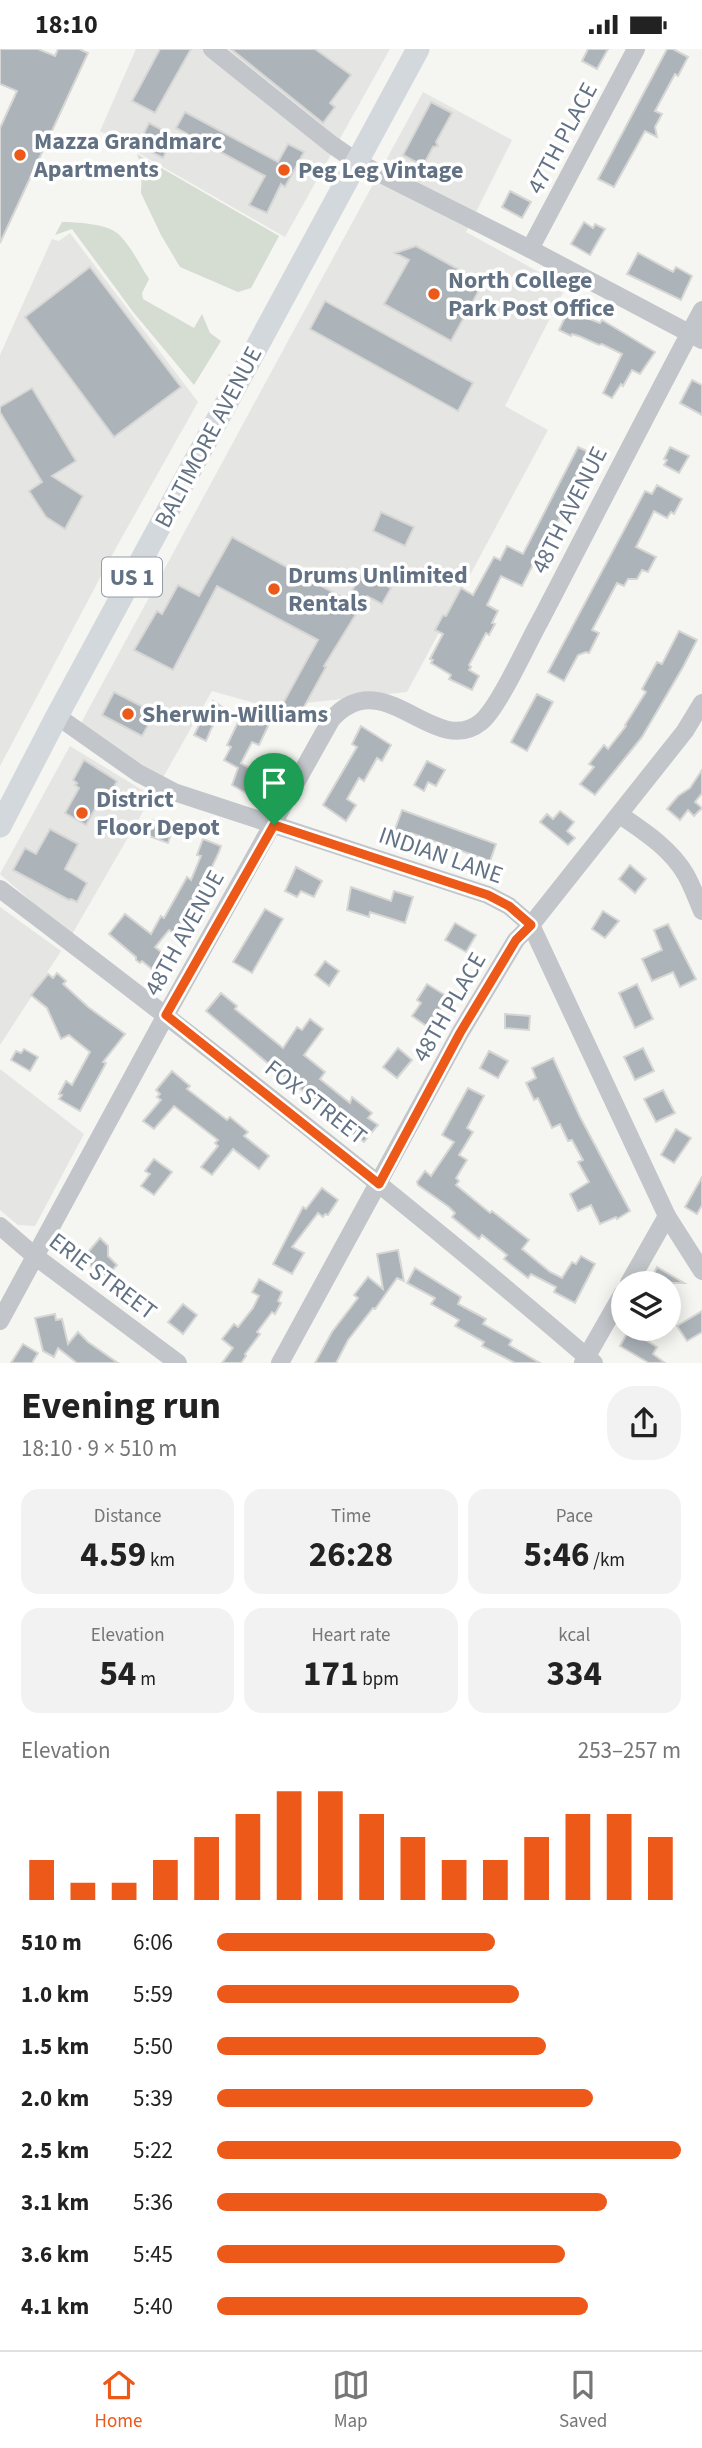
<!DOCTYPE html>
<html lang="en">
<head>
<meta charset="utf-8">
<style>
	body { margin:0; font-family:"Source Sans 3",sans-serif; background:#f2f2f2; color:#222; height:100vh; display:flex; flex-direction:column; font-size:26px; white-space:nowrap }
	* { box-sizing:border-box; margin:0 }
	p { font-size:23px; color:#767676 }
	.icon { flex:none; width:38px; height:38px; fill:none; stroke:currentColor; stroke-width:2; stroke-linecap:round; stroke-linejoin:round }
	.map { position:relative; height:1314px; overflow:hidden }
	.side { display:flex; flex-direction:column; background:#fff; flex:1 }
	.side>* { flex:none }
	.fabs { position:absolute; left:611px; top:1222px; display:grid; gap:14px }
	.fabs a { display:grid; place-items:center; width:70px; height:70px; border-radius:50%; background:#fff; box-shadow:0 4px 18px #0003; font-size:35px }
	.pin { position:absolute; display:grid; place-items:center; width:60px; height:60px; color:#fff; margin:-72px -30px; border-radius:50% 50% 50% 0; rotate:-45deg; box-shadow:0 0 7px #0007 }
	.pin .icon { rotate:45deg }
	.round { display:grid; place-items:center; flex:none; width:74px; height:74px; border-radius:28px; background:#f2f2f2 }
	.headline { display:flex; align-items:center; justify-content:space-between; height:119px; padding:0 21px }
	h1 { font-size:38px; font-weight:700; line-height:52px }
	.metrics { display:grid; grid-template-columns:repeat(3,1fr); gap:10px; height:119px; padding:7px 21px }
	.metrics div { display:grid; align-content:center; border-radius:18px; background:#f2f2f2; text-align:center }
	.metrics b { font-size:35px; font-weight:700 }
	.metrics small { font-size:19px; font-weight:400 }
	.metrics p { font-size:19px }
	.chart { height:196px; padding:14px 21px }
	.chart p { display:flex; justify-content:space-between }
	.chart svg { width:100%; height:126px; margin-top:7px; stroke:#ed5919; stroke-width:6 }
	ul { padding:0 21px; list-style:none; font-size:23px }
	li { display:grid; grid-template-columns:112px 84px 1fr; align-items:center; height:52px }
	li i { height:18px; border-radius:9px; background:#ed5919 }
	.status { display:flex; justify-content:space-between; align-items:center; height:49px; padding:0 35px; background:#fff; direction:ltr }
	.status svg { height:19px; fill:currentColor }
	.tab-bar { display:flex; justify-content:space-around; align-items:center; height:98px; border-top:2px solid #e0e0e0; background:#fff; font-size:19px; color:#767676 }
	.tab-bar a { display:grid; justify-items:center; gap:4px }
	.tab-bar .active { color:#ed5919 }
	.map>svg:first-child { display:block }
</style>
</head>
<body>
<div class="status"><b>18:10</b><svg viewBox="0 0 49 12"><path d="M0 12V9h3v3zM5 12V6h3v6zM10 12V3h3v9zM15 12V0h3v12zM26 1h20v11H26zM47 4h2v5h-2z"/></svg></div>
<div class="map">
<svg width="702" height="1314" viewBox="0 0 702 1314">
	<rect width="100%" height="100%" fill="#f5f5f1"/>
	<g fill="#e5e6e4">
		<polygon points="136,0 390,0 285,188 100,82"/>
		<polygon points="423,43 512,91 466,183 566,238 505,357 548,381 407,643 268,658 212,642 161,732 81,674"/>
		<polygon points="70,184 198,353 117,497 0,717 0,306 52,190 59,192"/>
		<polygon points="70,697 152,747 71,887 0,825"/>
		<polygon points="0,858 61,902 0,996"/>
		<polygon points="0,1020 84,1085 35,1177 18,1176 0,1161"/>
	</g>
	<g fill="#d5dcd1">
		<polygon points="137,105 279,187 251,239 238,243 180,218 161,186 141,144 142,120"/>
		<path d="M62,173C75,173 107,175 117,184C130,195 139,215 149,230L142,244L143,250L194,279L202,265L210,284L221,292L194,336L134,264L72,180L55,186Z"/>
	</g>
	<g fill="#acb3b9" stroke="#d6d6d4" stroke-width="2">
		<polygon points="0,0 38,0 55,7 58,0 79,0 88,4 0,194 0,79 17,42 0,35"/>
		<polygon points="160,0 191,0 155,64 132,52"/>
		<polygon points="231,0 315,0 351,26 330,54 335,58 323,74"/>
		<polygon points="588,0 608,0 597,20 582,12"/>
		<polygon points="667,0 673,0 688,8 678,27 675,25 655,62 662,65 655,78 657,88 645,82 614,138 598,130"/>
		<polygon points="431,53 452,64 436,93 438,97 433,98 423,117 403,106"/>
		<polygon points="185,63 278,113 288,95 304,103 285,138 281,135 267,164 249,156 265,127 176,79"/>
		<polygon points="149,74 174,87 163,109 138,96"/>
		<polygon points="510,142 531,153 522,169 502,158"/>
		<polygon points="584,173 593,179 595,175 605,180 590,206 571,195"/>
		<polygon points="416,197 483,234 451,292 384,255 409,211 395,204"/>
		<polygon points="638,204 673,223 676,218 692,227 681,251 627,225"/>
		<polygon points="90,218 181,338 114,388 25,268"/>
		<polygon points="325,252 473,334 458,362 310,280"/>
		<polygon points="568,262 600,274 602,271 655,303 640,325 632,321 623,337 621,335 612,349 603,344 622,305 602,295 599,296 579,287 572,285 571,287 559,281"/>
		<polygon points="692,331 702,336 702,366 680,354"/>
		<polygon points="32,339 76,412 52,427 83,447 65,480 46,468 29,442 42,433 0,363 0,358"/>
		<polygon points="578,398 593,405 543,501 541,500 522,537 501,527 487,556 498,562 492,574 495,575 489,586 486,584 469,616 471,618 469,621 479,627 472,641 449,630 451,626 431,614 433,611 430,610 443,585 435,581 443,566 446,567 461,539 473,546 494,508 500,511 507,497 523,505"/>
		<polygon points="670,398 689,407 679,424 664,416 667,411 664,410"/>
		<polygon points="657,436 682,450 674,465 671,463 667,469 654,462 636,498 656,508 648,523 642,521 637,530 628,530 624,537 617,534 592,581 599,584 589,604 586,603 578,606 564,632 548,623 645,442 652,445"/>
		<polygon points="381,463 414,478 405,497 373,482"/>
		<polygon points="232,488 347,551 362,523 391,539 382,555 367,547 324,617 326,618 294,676 276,667 318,591 217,537 173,621 134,601 157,562 162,565 178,536 199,547"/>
		<polygon points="679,582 697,591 683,618 642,688 595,746 580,735 594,718 589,715 604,696 608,700 626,677 625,676 646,643 642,640 657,613 662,615"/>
		<polygon points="114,643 155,664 142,687 102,666"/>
		<polygon points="537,645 553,653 527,702 511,693"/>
		<polygon points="213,652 224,659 211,680 206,692 194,686 200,674 203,676"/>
		<polygon points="251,664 270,673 259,696 252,693 241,714 265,728 253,748 232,736 238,719 224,711 231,698 227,696 241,667 248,670"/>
		<polygon points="361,677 391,696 382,712 377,709 364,732 359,729 347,750 356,756 346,772 323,756 357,698 352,695"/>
		<polygon points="84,711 117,732 107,751 101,749 86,776 65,764 79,739 75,736 77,734 73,731"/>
		<polygon points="427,712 445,721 436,737 428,733 424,742 414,736"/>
		<polygon points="702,721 702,744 695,753 702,759 694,767 688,761 680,771 667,760 678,747 690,739"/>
		<polygon points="402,761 496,795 490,812 411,784 410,788 394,783"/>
		<polygon points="560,762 574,773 567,782 575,789 568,796 540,773 547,765 553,770"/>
		<polygon points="152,771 173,779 168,794 146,786"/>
		<polygon points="50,780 78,795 65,820 87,834 77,853 71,850 69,851 13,821 25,799 36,805"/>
		<polygon points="203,790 221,797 219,803 203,837 205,839 178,887 169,881 155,898 165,906 153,921 142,912 140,914 136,911 136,908 109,885 125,865 151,885 161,867 164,869 187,828 191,831 201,807 197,806"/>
		<polygon points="630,816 646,830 635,844 619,830"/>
		<polygon points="296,818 322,832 314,848 301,842 297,848 285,842"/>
		<polygon points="351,838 391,852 394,842 413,848 405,874 370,863 369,868 347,861"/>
		<polygon points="265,860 283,870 252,924 233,913"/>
		<polygon points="603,862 619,872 605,889 592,880"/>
		<polygon points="455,874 476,886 466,903 445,891"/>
		<polygon points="668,875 696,930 680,938 673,923 652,932 642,910 662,901 654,881"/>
		<polygon points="325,912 339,922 329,937 315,926"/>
		<polygon points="57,924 66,932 63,935 88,958 125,985 103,1013 106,1014 80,1062 59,1050 62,1046 59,1045 66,1032 72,1036 90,1003 69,986 61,990 47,959 31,946 48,925 53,929"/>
		<polygon points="427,935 448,948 428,978 412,967 421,954 417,951"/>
		<polygon points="637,935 653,970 635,979 619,944"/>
		<polygon points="221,944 237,957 235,960 283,999 297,978 302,981 310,970 323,980 304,1006 325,1023 320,1030 350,1054 352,1048 372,1064 368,1069 378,1076 364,1093 349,1082 351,1080 271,1017 206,962"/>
		<polygon points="505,965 530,967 529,981 505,979"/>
		<polygon points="398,999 412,1011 397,1029 383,1018"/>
		<polygon points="643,999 654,1022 635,1031 624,1008"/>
		<polygon points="24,1000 38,1008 30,1022 11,1011 16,1002 21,1004"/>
		<polygon points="489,1002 508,1012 498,1029 480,1019"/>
		<polygon points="553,1009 579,1066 630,1162 617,1170 616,1168 600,1175 591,1156 578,1162 570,1145 589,1133 578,1113 583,1111 572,1091 568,1092 560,1075 552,1079 538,1049 534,1051 526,1034 536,1029 532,1019"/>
		<polygon points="172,1022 190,1037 187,1040 227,1071 230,1068 248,1083 244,1087 269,1107 259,1120 233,1100 212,1126 201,1118 218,1097 215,1094 218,1091 174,1057 154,1080 143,1072 161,1051 157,1048 160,1045 156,1041"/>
		<polygon points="468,1039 484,1047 467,1079 473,1083 459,1106 467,1111 456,1129 459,1132 456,1136 490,1164 492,1162 529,1191 522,1200 550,1223 562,1229 572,1213 576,1215 581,1207 595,1215 575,1254 554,1243 556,1238 531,1225 528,1229 504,1210 507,1206 482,1186 479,1190 452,1168 455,1164 449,1158 418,1136 417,1133 425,1122 431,1127 454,1093 442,1086"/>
		<polygon points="663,1041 675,1064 656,1073 644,1050"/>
		<polygon points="676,1080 691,1089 674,1114 661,1106"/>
		<polygon points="154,1110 172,1123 154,1146 141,1137 150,1125 145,1122"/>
		<polygon points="702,1128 702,1156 697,1165 685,1158"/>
		<polygon points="322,1139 338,1151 328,1166 325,1165 323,1168 318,1164 292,1198 304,1204 292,1225 273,1215 303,1158 306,1160"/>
		<polygon points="100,1189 108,1197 108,1207 117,1216 106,1229 99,1223 98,1224 83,1209"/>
		<polygon points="398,1201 404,1232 397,1229 375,1260 373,1259 348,1291 336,1314 315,1314 332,1283 358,1249 354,1246 368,1228 383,1240 377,1205"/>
		<polygon points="657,1218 684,1234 649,1234"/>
		<polygon points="415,1219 461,1248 458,1255 486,1270 483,1275 512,1291 509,1296 540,1314 515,1314 482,1297 484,1293 455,1277 459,1271 431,1255 435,1249 407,1234"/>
		<polygon points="259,1230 282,1243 278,1252 281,1254 275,1265 272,1263 257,1283 260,1285 245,1305 246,1307 241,1314 222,1314 233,1299 222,1290 234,1275 238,1278 253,1259 259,1247 252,1243"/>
		<polygon points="183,1255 197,1266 183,1285 168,1273"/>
		<polygon points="702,1262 702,1283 687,1292 677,1277"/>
		<polygon points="55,1265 56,1271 62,1270 68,1295 78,1283 88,1293 118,1314 77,1314 58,1299 54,1308 43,1302 35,1269"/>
		<polygon points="629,1281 657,1298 653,1305 665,1314 649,1314 620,1297"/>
		<polygon points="23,1295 38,1304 32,1314 11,1314"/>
	</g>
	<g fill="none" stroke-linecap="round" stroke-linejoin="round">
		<g stroke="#c2c5c9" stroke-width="18">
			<polyline points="212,0 331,95 357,113 530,200 702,291"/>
			<polyline points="530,200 636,0"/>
			<polyline points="57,667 138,724 174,743 488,846 509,857 531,876 667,1167 702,1222"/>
			<path d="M620,766C645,783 671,800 686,826C692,837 697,850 702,862"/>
			<path d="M0,840C202,993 402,1149 594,1314"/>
			<polyline points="0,1177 36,1208 178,1314"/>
			<polyline points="629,1234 667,1167"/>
			<path d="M0,1272L166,966L331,671C384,611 434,711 481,673C499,658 527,595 540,572C594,468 647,364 702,261"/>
			<polyline points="280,1314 460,984 516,891 531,876 685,682 702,654"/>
			<polyline points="583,1314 623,1244"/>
		</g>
		<polyline stroke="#d3d8dc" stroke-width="23" points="0,777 57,667 418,0"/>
	</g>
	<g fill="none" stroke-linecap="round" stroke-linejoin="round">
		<defs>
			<polygon id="route" points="274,776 488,846 509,857 531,876 516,891 460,984 379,1135 166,966"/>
		</defs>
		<use href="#route" stroke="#fff" stroke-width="14"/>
		<use href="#route" stroke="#ed5919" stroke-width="9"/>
	</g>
	<g fill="#ed5919" stroke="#fff" stroke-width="2.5">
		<circle cx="20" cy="106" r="7"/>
		<circle cx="284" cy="121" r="7"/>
		<circle cx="434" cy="245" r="7"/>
		<circle cx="274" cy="540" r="7"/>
		<circle cx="128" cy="665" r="7"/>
		<circle cx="82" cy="764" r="7"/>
	</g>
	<g text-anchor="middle" stroke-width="7" stroke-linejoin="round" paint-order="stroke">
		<rect fill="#fff" stroke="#919ca9" stroke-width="2" x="102" y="508.5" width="60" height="39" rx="5"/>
		<g font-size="23" font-weight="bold" fill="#627284">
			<text x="132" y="536">US 1</text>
		</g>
		<g font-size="24" fill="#627284" stroke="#fff">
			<text transform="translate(562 89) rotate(-62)" y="8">47TH PLACE</text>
			<text transform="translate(208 388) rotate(-62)" y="8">BALTIMORE AVENUE</text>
			<text transform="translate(569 461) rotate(-63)" y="8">48TH AVENUE</text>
			<text transform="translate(441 806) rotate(19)" y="8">INDIAN LANE</text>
			<text transform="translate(184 884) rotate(-61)" y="8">48TH AVENUE</text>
			<text transform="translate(449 958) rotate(-60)" y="8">48TH PLACE</text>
			<text transform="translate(316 1053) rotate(38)" y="8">FOX STREET</text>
			<text transform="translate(103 1227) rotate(37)" y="8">ERIE STREET</text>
		</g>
		<g font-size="24" font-weight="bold" fill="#627284" stroke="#fff" text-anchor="start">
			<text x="34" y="100">Mazza Grandmarc<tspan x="34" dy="28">Apartments</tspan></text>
			<text x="298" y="129">Peg Leg Vintage</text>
			<text x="448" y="239">North College<tspan x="448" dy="28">Park Post Office</tspan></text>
			<text x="288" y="534">Drums Unlimited<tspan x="288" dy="28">Rentals</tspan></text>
			<text x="142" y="673">Sherwin-Williams</text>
			<text x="96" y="758">District<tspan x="96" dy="28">Floor Depot</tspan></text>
		</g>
	</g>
</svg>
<div class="fabs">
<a><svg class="icon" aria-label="layers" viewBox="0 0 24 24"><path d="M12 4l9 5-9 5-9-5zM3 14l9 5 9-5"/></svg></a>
</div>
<div class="pin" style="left:274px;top:776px;background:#1e9e55"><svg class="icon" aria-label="arrive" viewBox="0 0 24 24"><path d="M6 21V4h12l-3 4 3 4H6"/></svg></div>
</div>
<section class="side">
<div class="headline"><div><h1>Evening run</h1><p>18:10 · 9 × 510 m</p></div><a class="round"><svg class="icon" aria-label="share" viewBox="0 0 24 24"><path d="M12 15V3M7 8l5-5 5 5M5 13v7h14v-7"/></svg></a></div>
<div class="metrics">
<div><p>Distance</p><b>4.59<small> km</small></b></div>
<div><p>Time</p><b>26:28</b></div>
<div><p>Pace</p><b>5:46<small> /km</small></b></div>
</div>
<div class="metrics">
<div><p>Elevation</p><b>54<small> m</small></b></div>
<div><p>Heart rate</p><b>171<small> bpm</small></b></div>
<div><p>kcal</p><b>334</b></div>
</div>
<div class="chart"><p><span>Elevation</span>253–257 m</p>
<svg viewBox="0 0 160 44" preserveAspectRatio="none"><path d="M5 44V30M15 44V38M25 44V38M35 44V30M45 44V22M55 44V14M65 44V6M75 44V6M85 44V14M95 44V22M105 44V30M115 44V30M125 44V22M135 44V14M145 44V14M155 44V22"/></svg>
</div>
<ul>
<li><b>510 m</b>6:06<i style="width:60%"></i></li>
<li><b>1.0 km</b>5:59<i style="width:65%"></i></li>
<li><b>1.5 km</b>5:50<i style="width:71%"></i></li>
<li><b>2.0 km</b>5:39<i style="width:81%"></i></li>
<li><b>2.5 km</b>5:22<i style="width:100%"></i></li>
<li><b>3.1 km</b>5:36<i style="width:84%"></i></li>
<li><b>3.6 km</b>5:45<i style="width:75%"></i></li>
<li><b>4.1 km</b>5:40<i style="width:80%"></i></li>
</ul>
</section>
<nav class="tab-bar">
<a class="active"><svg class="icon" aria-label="home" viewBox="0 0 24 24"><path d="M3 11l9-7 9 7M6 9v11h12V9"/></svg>Home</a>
<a><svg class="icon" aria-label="map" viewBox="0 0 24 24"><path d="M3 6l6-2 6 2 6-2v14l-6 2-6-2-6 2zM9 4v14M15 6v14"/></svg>Map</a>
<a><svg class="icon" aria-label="saved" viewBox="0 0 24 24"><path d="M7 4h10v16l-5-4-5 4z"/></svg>Saved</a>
</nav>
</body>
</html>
